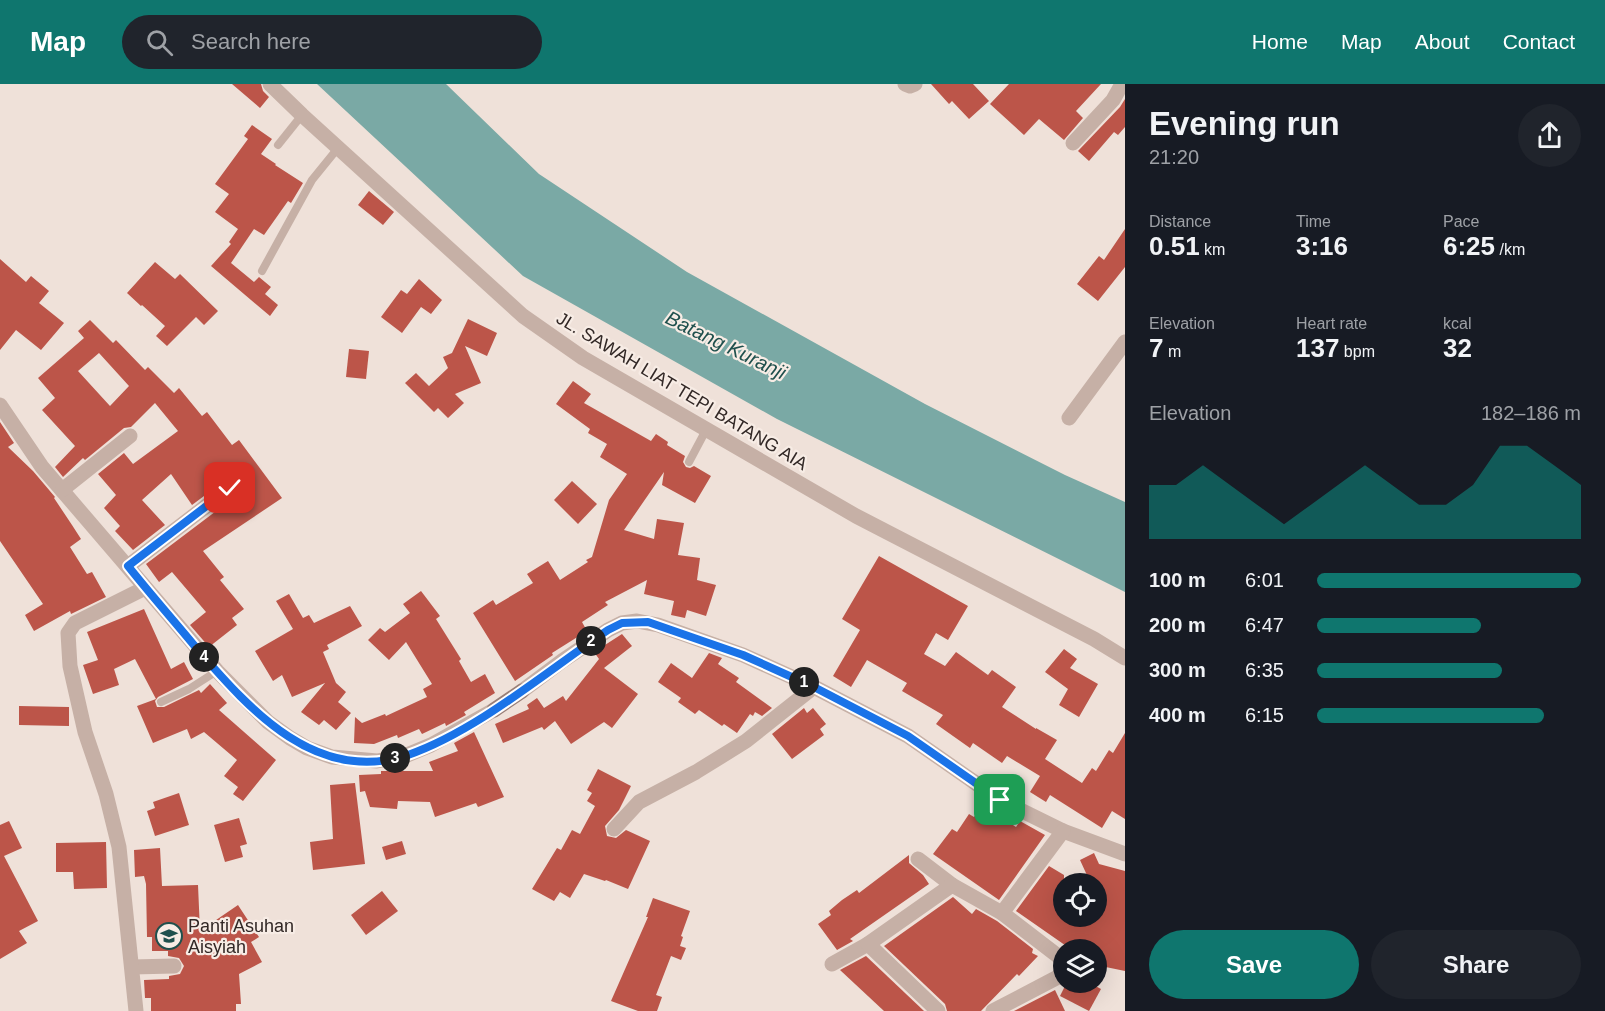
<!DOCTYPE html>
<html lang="en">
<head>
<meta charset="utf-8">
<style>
	body { margin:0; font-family:Helvetica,sans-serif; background:#20242c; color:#f1f3f6; height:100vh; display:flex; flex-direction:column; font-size:22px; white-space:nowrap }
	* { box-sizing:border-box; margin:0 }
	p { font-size:20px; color:#9ea1a6 }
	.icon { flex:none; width:33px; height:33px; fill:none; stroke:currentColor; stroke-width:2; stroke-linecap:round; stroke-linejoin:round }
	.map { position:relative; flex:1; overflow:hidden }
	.details { display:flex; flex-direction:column; background:#171b24; width:480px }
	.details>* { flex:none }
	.tools { position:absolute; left:1053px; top:789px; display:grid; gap:12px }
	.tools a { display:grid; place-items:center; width:54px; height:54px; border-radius:50%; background:#171b24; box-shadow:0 6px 24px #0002; font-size:30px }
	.pin { position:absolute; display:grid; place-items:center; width:51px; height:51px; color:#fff; margin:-26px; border-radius:12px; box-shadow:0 3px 9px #0006 }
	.km { position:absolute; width:30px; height:30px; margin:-15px; border-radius:50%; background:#222; color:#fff; font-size:16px; line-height:30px; text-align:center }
	.round { display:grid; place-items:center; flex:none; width:63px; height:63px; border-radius:32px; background:#20242c }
	.overview { display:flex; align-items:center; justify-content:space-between; height:102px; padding:0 24px }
	h1 { font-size:33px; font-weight:700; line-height:45px }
	.figures { display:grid; grid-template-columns:repeat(3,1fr); gap:9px; height:102px; padding:6px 24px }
	.figures div { display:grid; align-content:center }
	.figures b { font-size:26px; font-weight:700 }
	.figures small { font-size:16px; font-weight:400 }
	.figures p { font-size:16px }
	.chart { height:168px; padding:12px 24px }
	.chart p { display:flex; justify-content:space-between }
	.chart svg { width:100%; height:108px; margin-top:6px; fill:#0f766e; opacity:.7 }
	.action { display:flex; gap:12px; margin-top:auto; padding:12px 24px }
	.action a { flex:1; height:69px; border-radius:36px; background:#0f766e; color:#fff; font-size:24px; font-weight:700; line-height:69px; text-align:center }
	.action a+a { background:#20242c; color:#f1f3f6 }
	ul { padding:0 24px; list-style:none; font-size:20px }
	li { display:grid; grid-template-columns:96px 72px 1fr; align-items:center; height:45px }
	li i { height:15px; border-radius:8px; background:#0f766e }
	header { display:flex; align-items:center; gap:36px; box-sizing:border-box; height:84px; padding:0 30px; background:#0f766e; color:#fff }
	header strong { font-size:28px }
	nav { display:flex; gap:33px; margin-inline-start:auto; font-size:21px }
	.search { width:420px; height:54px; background:#20242c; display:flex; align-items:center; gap:15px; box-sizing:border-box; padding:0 21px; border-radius:33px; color:#9ea1a6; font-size:22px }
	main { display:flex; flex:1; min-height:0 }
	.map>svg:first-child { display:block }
</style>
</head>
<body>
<header>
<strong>Map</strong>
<div class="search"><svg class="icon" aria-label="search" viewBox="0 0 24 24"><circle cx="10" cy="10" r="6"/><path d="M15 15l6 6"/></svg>Search here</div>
<nav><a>Home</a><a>Map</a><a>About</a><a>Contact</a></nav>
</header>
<main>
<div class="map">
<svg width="1125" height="927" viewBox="0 0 1125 927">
	<rect width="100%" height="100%" fill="#efe1d9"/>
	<polygon fill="#7aa9a5" points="317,0 446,0 539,90 687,188 925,320 1065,391 1125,418 1125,508 777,335 523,192"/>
	<g fill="#bc5549" fill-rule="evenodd">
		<polygon points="232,0 261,0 263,7 269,13 260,24"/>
		<polygon points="931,0 973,0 989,17 969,35 952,17 949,20"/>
		<polygon points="1009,0 1101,0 1076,27 1083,34 1064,56 1039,35 1024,51 990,20"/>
		<polygon points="1125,15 1125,43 1118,51 1114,48 1089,77 1078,67 1120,23"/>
		<polygon points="252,41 272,55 261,70 276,80 275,81 303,99 291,119 288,117 264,151 254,145 231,179 254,198 259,193 271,203 265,210 278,221 270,232 211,182 231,160 229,158 238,145 215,128 229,110 215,100 248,55 244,52"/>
		<polygon points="369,107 394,128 383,141 358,121"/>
		<polygon points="1125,145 1125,183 1098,217 1077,200 1099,172 1104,176"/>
		<polygon points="0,175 26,198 31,192 49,207 39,219 64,239 41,266 16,246 0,266"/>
		<polygon points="155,178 175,195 180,190 218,227 204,241 196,233 167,262 156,252 165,242 142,221 141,222 127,209"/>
		<polygon points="419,195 442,216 431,230 421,223 402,249 381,233 401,206 407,210"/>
		<polygon points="468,235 497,249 487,272 465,262 481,299 455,310 464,319 448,334 438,324 434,328 405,299 416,289 429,302 448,284 443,273 452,269"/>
		<path d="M90,236L113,259L116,256L145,286L148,283L174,309L179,304L202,332L207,328L232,361L239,356L282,414L203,467L224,493L220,496L244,525L232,534L237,541L209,563L190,541L206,528L172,488L159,498L146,480L236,412L240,402L234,395L228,394L192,421L171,390L142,416L165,441L133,466L115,447L120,442L104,424L116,411L98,390L124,369L133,380L178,347L155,319L131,343L124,344L85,376L83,374L63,393L55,383L75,362L42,326L55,314L38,294L84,254L78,247ZM99,269L129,302L110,322L78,287Z"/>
		<polygon points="349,265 369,267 366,295 346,293"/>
		<polygon points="573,297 591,310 584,319 651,357 656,350 668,358 667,361 685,372 683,378 686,383 690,384 694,382 711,392 695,419 662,401 664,388 624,446 654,455 657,435 684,439 678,471 700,474 697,496 716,501 706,532 687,526 685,534 671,531 674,517 644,510 647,496 605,518 608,521 582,538 587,547 552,569 553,571 515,597 473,529 493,516 496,521 533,499 527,490 548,477 560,496 588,478 586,476 592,473 609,416 627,390 600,373 607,360 588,349 590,345 556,320"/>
		<polygon points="0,338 14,359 8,363 33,387 55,413 54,414 72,441 81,455 70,463 87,490 92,488 106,513 71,530 70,527 34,547 25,531 43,520 0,457"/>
		<polygon points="572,397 597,420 578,440 554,416"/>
		<polygon points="879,472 968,522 948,556 936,549 924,570 945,582 956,568 988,591 992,586 1016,603 1002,623 1036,645 1036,644 1057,656 1045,675 1082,699 1092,684 1096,687 1109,666 1113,669 1125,649 1125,735 1112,727 1102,744 1050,711 1046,718 1030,708 1040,692 1007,672 1002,679 973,659 970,664 936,640 943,631 902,607 907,599 867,576 851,603 833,592 860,546 842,535"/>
		<polygon points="421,507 440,532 436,535 461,575 459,577 471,598 485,590 495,609 464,628 466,631 446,642 445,639 422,650 419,645 398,654 397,651 374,660 354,659 355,633 362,639 385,630 386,632 427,613 423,605 432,600 406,558 389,576 368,556 380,544 385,548 410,529 403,520"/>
		<polygon points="289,510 303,534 309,531 314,539 350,522 362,542 327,561 329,565 323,568 336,599 346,608 338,618 351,629 336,646 324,636 319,641 301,628 325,599 292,613 282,591 273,597 255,567 293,545 276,517"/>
		<polygon points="144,525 171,585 184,578 193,595 158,613 155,617 157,623 164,623 199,606 201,609 210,600 227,619 219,626 276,676 243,717 233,710 238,703 224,692 237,676 204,648 191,655 187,645 153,659 137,622 156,615 135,575 114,585 119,601 93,610 83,581 98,576 87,548"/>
		<polygon points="622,550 632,562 604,584 638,610 612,644 604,638 571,660 555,637 544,646 542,643 503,659 495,640 529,625 527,621 537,614 544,624 563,612 566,617 599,575 594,568"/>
		<polygon points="1064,565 1077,575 1070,584 1098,600 1079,633 1059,621 1068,605 1045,588"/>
		<polygon points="709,569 722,574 718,580 739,594 736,598 772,624 762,632 755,628 753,632 750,630 737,649 724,640 722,642 699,626 695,630 678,618 681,614 658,598 671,579 692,594"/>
		<polygon points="19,622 69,623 69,642 19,641"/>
		<polygon points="804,624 807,629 813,624 826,640 820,645 824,651 792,675 772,650"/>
		<polygon points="474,648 504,713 478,723 476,719 435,733 430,718 398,717 397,725 370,723 365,707 360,708 359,691 381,690 381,687 433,687 429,678 458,667 454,659"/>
		<polygon points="598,685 631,702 619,726 605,742 607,752 616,754 626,746 650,757 628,805 606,796 605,797 584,790 570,814 560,808 554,817 532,805 557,764 561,766 572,746 580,750 595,722 587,717 592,709 587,706"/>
		<polygon points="355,699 365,780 313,786 310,758 333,755 330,701"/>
		<polygon points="179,709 189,741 155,752 147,727 155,724 153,718"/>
		<polygon points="983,721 1016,743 1020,737 1045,751 999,816 933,770 952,745 957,748 969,730 974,733"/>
		<polygon points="239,734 247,760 240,762 243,773 225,778 214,741"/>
		<polygon points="9,737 22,764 4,772 38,837 19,847 27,859 0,875 0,741"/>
		<polygon points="402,757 406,770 386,776 382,763"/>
		<polygon points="106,758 107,804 74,805 73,788 56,788 56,759"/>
		<polygon points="160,764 162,802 198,801 200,847 238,821 259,853 251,858 262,878 239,890 241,920 236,920 236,927 151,927 151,914 145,914 144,896 169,895 169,892 180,890 184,882 179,874 168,872 168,867 152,867 152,853 147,853 146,800 144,792 135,793 134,766"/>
		<polygon points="1094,769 1099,780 1125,787 1125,887 1096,881 1096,866 1072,866 1016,827 1049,782 1064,791 1064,832 1096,832 1096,800 1091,800 1080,776"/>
		<polygon points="909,771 909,779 923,791 929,800 850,855 853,857 837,866 818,840 831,831 829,827 842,816 857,806 859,809"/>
		<polygon points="382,807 398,827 366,851 351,831"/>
		<polygon points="953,813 972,830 976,825 997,837 1033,865 1032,869 1038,872 1019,892 1017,890 981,927 947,927 945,920 884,862"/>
		<polygon points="653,814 690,827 681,852 683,853 680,862 686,864 681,876 671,872 656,911 662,913 657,927 638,927 611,917 648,833 646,833"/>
		<polygon points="866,872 924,927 884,927 840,886"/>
		<polygon points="1067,898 1088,898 1101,905 1089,927 1060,912"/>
		<polygon points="1055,906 1065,927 1014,927"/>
	</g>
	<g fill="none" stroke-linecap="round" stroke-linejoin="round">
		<g stroke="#c6b0a6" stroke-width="8">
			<polyline points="278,61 302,31"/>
			<polyline points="262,187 312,96 338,64"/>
			<polyline points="689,378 706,346"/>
			<polyline points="161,618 189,605 217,587"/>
		</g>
		<g stroke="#c6b0a6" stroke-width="15">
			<polyline points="270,0 302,31 523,232 583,274 856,432 1094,555 1125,574"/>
			<polyline points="905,0 910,2 915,0"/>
			<polyline points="1073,59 1113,16 1122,0"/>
			<polyline points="0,321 42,383 217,587 268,638 290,654 307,664 332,673 377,677 407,671 431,661 494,626"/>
			<polyline points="1069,334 1125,258"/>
			<polyline points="62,406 130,352"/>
			<polyline points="128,482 230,404"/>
			<polyline points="522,607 562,577 608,546 622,539 637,537 658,541 743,571 814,603 908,652 1000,716 1063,747 1125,770"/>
			<polyline points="614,745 639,718 696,688 746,657 814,603"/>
			<polyline points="918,775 952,801"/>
			<polyline points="1002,829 1063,747"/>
			<polyline points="832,880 868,860"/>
			<polyline points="132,883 174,882"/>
			<polyline points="136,927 119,763 106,710 85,648 70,582 68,549 75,539 145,504"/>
			<polyline points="938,927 868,860 952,801 1002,829 1058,872 1064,880"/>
			<polyline points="993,927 1058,893 1064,885"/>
		</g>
		<polyline stroke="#997f78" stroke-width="15" points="494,626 522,607"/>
	</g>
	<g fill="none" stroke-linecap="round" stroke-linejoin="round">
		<defs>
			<path id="route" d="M230,404L128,482C151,511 175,538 198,566C251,627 317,701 408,671C477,647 547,587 608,546L622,539L648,538L743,571L814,603L908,652L1000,716"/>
		</defs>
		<use href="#route" stroke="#fff" stroke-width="12"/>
		<use href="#route" stroke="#1a73e8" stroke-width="8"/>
	</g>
	<defs>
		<symbol id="school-ring" viewBox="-11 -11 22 22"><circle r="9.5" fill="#f7ece5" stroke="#1f504d" stroke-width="1.5"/><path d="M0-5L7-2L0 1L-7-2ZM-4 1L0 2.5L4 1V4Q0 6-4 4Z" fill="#1f504d"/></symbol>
	</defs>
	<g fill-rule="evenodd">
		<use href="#school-ring" x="154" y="837" width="30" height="30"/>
	</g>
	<g text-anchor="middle" stroke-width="4.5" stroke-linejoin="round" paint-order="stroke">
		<g font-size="18" fill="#322826" stroke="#f7ece5">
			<text transform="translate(682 307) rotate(31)" y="6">JL. SAWAH LIAT TEPI BATANG AIA</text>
		</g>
		<g font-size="18" fill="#322826" stroke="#f7ece5" text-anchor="start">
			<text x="188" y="848">Panti Asuhan<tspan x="188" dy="21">Aisyiah</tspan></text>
		</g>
		<g font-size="20" font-style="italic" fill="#1f504d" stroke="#f7ece5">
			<text transform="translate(726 261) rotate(26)" y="7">Batang Kuranji</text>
		</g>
	</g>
</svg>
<div class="tools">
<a><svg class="icon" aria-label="locate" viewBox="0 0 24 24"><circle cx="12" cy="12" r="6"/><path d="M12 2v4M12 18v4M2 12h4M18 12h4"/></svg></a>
<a><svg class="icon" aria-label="layers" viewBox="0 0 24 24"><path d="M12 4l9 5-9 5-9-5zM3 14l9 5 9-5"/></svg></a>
</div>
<div class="pin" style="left:1000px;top:716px;background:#1e9e55"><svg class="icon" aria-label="arrive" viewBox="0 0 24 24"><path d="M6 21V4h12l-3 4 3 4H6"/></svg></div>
<div class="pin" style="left:230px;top:404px;background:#d93025"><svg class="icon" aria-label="check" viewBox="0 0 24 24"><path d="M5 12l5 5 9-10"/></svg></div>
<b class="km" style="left:804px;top:598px">1</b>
<b class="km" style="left:591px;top:557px">2</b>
<b class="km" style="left:395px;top:674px">3</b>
<b class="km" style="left:204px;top:573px">4</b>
</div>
<section class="details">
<div class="overview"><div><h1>Evening run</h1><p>21:20</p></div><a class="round"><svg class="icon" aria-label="share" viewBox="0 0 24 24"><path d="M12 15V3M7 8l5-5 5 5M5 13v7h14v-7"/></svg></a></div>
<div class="figures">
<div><p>Distance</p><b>0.51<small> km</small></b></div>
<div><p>Time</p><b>3:16</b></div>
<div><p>Pace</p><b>6:25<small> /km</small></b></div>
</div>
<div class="figures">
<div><p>Elevation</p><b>7<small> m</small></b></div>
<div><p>Heart rate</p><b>137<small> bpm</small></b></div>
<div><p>kcal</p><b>32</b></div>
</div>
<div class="chart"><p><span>Elevation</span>182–186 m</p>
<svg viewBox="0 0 160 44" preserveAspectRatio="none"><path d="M0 44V22L10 22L20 14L30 22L40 30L50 38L60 30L70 22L80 14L90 22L100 30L110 30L120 22L130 6L140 6L150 14L160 22V44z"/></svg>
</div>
<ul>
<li><b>100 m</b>6:01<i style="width:100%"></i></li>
<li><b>200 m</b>6:47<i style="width:62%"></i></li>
<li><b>300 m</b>6:35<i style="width:70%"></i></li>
<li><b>400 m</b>6:15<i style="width:86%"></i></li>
</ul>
<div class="action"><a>Save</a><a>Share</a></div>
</section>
</main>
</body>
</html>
